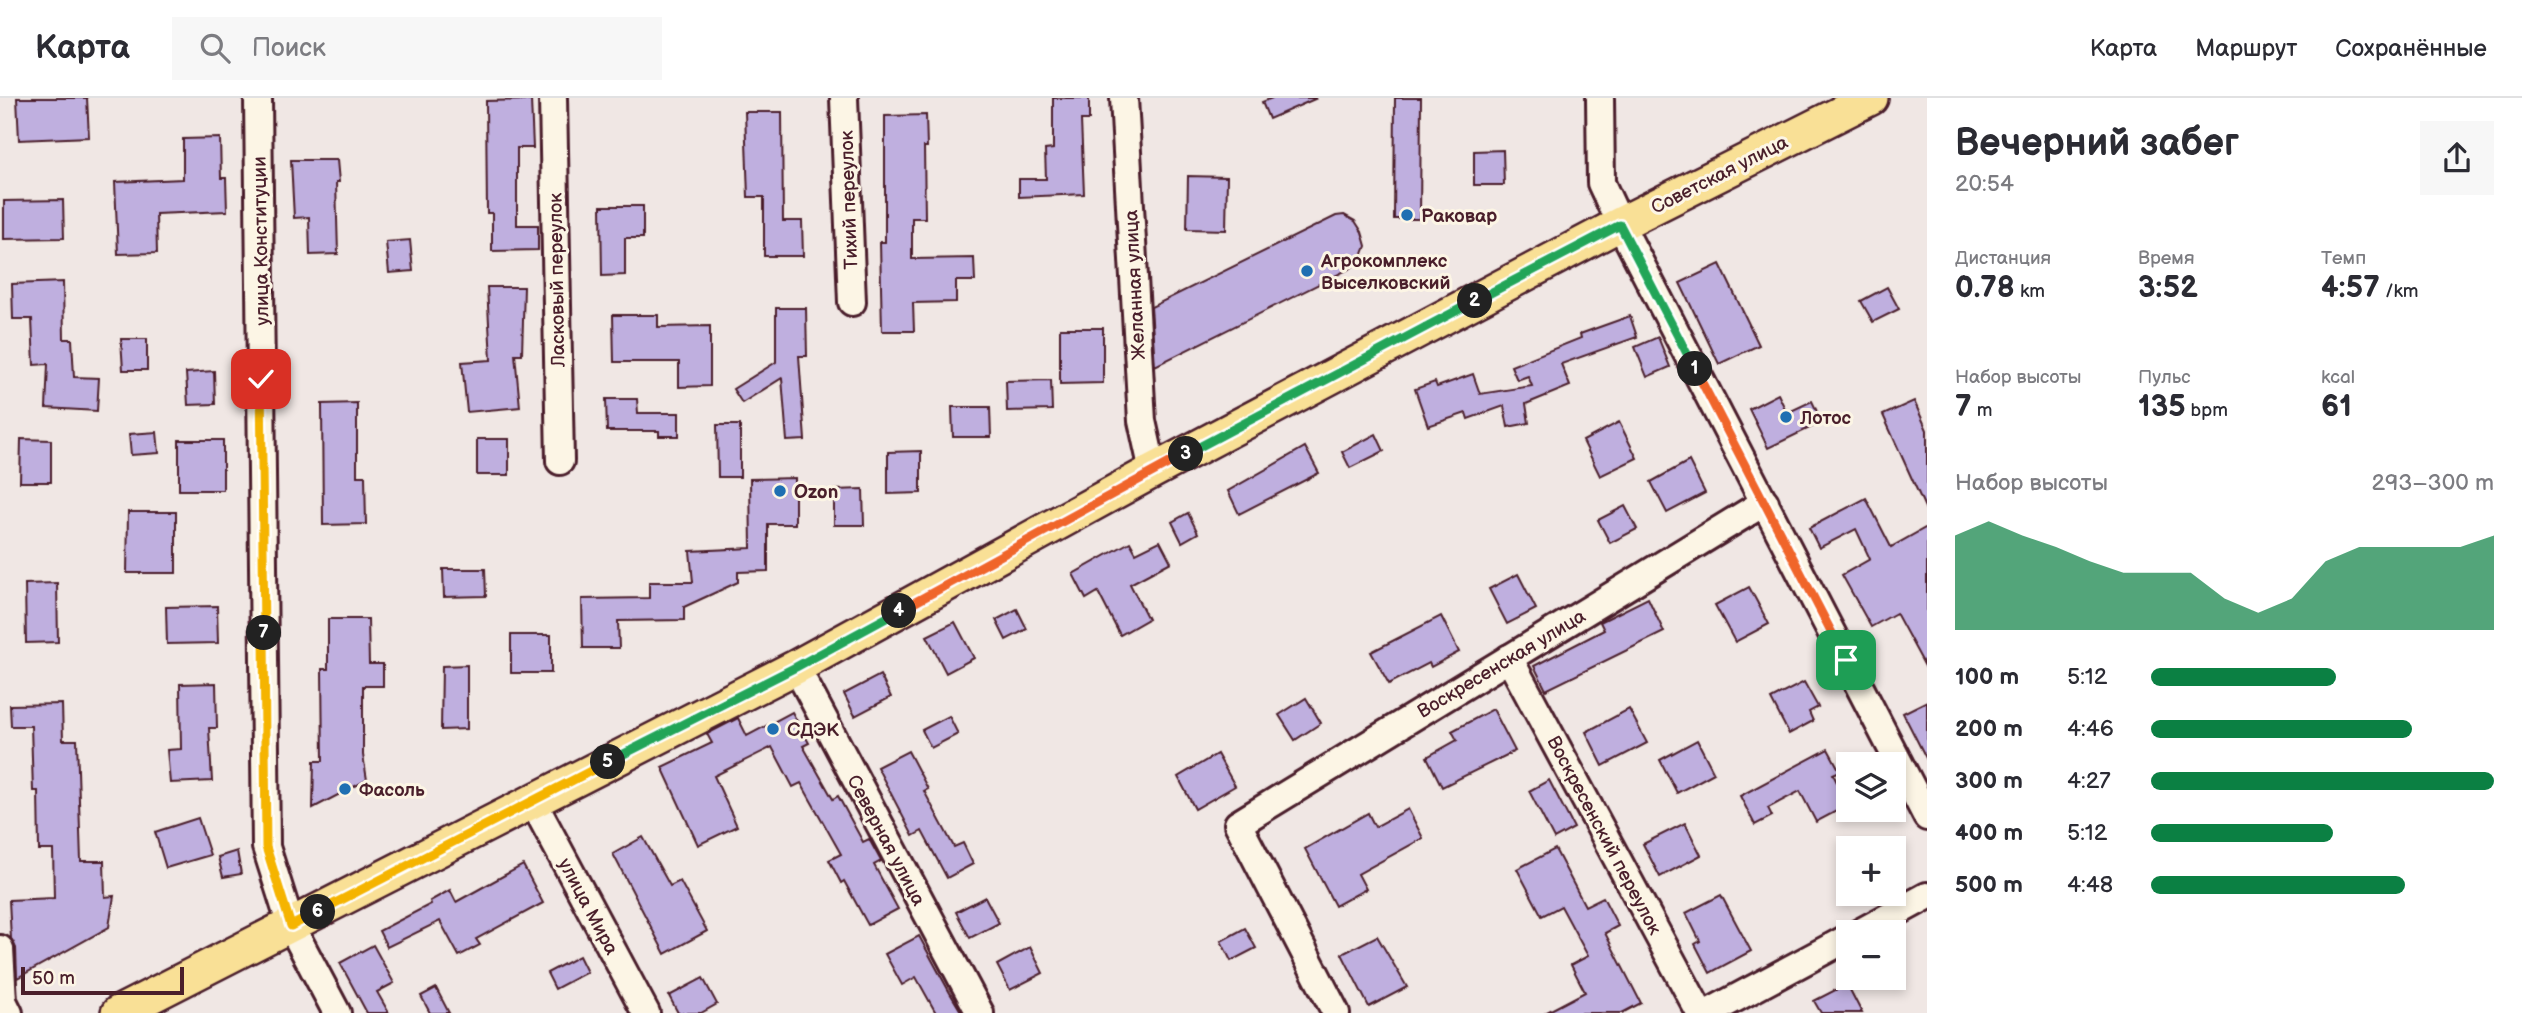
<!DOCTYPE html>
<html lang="ru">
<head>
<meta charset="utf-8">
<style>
	body { margin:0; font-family:"Balsamiq Sans",sans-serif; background:#f7f7f7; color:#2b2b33; height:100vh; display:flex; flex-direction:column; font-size:26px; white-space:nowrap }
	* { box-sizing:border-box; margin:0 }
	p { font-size:23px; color:#7c7c81 }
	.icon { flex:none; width:38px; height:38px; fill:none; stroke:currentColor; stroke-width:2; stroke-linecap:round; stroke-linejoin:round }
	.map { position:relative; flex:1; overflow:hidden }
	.panel { display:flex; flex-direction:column; background:#fff; width:595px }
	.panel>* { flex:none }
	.fabs { position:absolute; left:1836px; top:654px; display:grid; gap:14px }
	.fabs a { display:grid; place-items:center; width:70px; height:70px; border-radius:0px; background:#fff; box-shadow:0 4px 10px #0003; font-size:35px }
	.scale { position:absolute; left:21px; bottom:18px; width:163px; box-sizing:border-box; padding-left:7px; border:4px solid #4a1f2b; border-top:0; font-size:19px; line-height:24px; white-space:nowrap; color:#4a1f2b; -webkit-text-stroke:5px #fcf5e5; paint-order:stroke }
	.pin { position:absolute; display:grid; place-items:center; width:60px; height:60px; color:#fff; margin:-30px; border-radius:14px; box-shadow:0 4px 10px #0006 }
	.km { position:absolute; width:35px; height:35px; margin:-18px; border-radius:50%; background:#222; color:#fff; font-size:19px; line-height:35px; text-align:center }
	.round { display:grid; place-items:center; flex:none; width:74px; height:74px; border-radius:0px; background:#f7f7f7 }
	.summary { display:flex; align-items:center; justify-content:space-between; height:119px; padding:0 28px }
	h1 { font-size:38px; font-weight:600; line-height:52px }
	.stats { display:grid; grid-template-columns:repeat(3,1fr); gap:10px; height:119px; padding:7px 28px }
	.stats div { display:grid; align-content:center }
	.stats b { font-size:30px; font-weight:600 }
	.stats small { font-size:19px; font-weight:400 }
	.stats p { font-size:19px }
	.chart { height:196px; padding:14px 28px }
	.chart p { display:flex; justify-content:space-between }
	.chart svg { width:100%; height:126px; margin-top:7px; fill:#0b8043; opacity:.7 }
	ul { padding:0 28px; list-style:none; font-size:23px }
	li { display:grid; grid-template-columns:112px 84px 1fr; align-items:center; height:52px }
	li i { height:18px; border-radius:9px; background:#0b8043 }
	header { display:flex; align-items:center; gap:42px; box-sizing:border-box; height:98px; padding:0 35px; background:#fff; border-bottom:2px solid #e1e1e2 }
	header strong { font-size:33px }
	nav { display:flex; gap:38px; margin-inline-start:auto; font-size:24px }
	.search { width:490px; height:63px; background:#f7f7f7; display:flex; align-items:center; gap:18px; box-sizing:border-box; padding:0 24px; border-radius:0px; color:#7c7c81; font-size:26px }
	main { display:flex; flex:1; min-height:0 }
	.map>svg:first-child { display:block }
</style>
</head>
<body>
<header>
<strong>Карта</strong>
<div class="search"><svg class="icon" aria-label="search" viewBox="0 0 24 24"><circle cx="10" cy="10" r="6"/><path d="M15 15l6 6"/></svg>Поиск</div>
<nav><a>Карта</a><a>Маршрут</a><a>Сохранённые</a></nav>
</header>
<main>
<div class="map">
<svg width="1927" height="915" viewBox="0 0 1927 915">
	<rect width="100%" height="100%" fill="#f0e7e4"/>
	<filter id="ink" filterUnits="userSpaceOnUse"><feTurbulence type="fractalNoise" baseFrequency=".0143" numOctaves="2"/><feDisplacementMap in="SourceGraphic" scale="14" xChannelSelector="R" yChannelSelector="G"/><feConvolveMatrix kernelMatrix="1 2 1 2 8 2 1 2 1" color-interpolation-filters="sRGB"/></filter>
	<g filter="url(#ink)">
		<g fill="#bfafdf" stroke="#4a1f2b" stroke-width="2">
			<polygon points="17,0 87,0 89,39 19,42"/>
			<polygon points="1053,0 1089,0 1089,22 1081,22 1084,96 1019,99 1019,81 1046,81 1045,52 1053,51"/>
			<polygon points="1272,0 1317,0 1269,21 1262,4"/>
			<polygon points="1395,0 1421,0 1420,121 1394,121"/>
			<polygon points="531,2 533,50 517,50 517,127 538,127 538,152 492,153 492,115 487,115 486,3"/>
			<polygon points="745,14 782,14 783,123 802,123 803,158 764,158 764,99 748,99"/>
			<polygon points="926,17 927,49 924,49 925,120 912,120 912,161 974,160 975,183 956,183 956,204 913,205 914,233 882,233 880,144 885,144 885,18"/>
			<polygon points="220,40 221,80 226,80 227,113 156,116 157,155 118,156 115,84 183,81 183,41"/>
			<polygon points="1503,52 1504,87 1474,87 1474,53"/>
			<polygon points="291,62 337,62 339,84 336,84 338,156 310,157 309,119 294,120"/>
			<polygon points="1188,78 1227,79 1226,132 1187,131"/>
			<polygon points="63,102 64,140 4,141 4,103"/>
			<polygon points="601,108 643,108 643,140 625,140 625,177 602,178"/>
			<polygon points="1344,117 1355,123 1362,134 1366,148 1361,161 1351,170 1155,268 1151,209 1336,118"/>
			<polygon points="410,142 413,173 389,175 386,144"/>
			<polygon points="1720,166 1759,247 1719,266 1680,185"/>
			<polygon points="63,184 64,241 72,241 74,279 99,280 97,313 46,310 48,266 34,267 32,221 13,221 12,186"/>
			<polygon points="487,189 524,189 522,256 515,256 520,309 467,314 462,264 491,262"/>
			<polygon points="1887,189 1899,211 1873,224 1861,203"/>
			<polygon points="776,210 806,210 807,258 799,258 805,342 787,343 782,280 742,305 733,291 776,264"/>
			<polygon points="613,217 658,217 658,229 710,228 710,288 679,289 679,264 614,264"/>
			<polygon points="1630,218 1637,239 1561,266 1570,288 1526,306 1529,325 1508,329 1504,308 1468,321 1466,315 1428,328 1415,291 1435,284 1437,289 1473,276 1480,296 1532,288 1528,278 1517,282 1511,268 1581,240 1580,236"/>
			<polygon points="1060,230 1103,230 1103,285 1060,286"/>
			<polygon points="1658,239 1670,269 1647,279 1635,249"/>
			<polygon points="121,241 147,241 147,272 123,272"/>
			<polygon points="214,273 215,306 188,307 186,275"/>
			<polygon points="1051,282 1052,312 1007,313 1006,283"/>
			<polygon points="1778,296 1787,315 1812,303 1822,324 1768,350 1749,311"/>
			<polygon points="606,301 637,301 638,315 679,315 679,338 659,338 659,333 607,333"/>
			<polygon points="1914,303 1927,332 1927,414 1883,317"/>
			<polygon points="357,305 357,378 365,378 366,426 323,427 322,306"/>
			<polygon points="952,309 990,309 991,339 953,339"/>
			<polygon points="1619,324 1637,360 1600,378 1583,343"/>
			<polygon points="717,327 740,327 740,379 718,379"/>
			<polygon points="157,334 159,355 131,357 129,336"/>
			<polygon points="1376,336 1384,353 1350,370 1342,354"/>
			<polygon points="21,341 51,342 51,384 20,384"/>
			<rect x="477" y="341" width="32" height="36"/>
			<rect x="179" y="342" width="44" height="50"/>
			<polygon points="1305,349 1319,375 1239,416 1228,393"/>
			<polygon points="921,353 921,395 888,396 888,354"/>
			<polygon points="1689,363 1705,395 1667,415 1651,384"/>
			<polygon points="795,380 795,426 768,426 768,473 738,474 738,484 684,509 684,522 618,523 619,550 583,550 582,501 649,500 649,484 693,484 690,453 751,450 750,381"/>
			<polygon points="863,391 864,427 834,427 834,392"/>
			<polygon points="1866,400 1891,449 1927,429 1927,572 1896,515 1871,529 1842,477 1870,461 1856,431 1819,450 1809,430"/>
			<polygon points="1625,408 1637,431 1610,445 1598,422"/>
			<polygon points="128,414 176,414 176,475 127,475"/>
			<polygon points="1188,415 1198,435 1182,444 1172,424"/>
			<polygon points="1160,443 1171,464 1130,486 1148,521 1120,537 1098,494 1086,501 1073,476 1130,444 1136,455"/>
			<polygon points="443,471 485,471 486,498 444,499"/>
			<polygon points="1518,476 1536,511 1507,526 1489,491"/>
			<polygon points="57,485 58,544 26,545 25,486"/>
			<polygon points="1749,489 1769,526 1735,544 1715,507"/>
			<polygon points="1648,500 1664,534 1546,592 1534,568 1604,532 1600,524"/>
			<polygon points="217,508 218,545 167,546 166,509"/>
			<polygon points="1017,511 1027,531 1006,542 996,522"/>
			<polygon points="1441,518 1459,554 1431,569 1429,565 1389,586 1371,554"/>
			<polygon points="328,521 368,521 369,566 383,566 383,588 363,588 363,657 367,682 313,710 314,663 323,663 322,571 328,571"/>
			<polygon points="955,524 974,560 946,575 927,538"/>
			<rect x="511" y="537" width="40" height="38"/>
			<polygon points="467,567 467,631 441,632 442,568"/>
			<polygon points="880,577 891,599 855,618 844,596"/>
			<polygon points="1804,584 1818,609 1809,614 1813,623 1789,636 1771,601"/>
			<polygon points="216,585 217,630 209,630 212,683 170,685 167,652 181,651 180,586"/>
			<polygon points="1306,600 1321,625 1295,642 1279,617"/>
			<polygon points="1927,603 1927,662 1903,615"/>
			<polygon points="62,606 63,642 77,642 81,763 104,763 105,799 114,798 109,829 17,880 16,850 11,841 9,802 54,800 53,752 39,752 38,693 33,693 31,628 11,628 10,607"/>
			<polygon points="1493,611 1515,653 1442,689 1427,659 1457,642 1452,633"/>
			<polygon points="1629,611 1647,645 1603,668 1586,634"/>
			<polygon points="792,614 809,645 803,648 833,701 838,698 863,744 869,741 881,763 874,767 898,811 868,827 844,783 841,785 829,762 841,756 801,685 793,689 772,649 714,678 737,728 698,747 662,669 712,645 707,636 738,620 747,638"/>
			<polygon points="949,618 958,636 931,650 922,632"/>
			<polygon points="1697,642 1714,675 1677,695 1660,662"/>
			<polygon points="1828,651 1840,673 1833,676 1848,707 1816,724 1800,693 1768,710 1772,718 1755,727 1740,698"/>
			<polygon points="908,653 928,691 924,693 954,749 963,745 973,766 947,780 922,733 913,738 877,669"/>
			<polygon points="1217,656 1235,688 1195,711 1178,679"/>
			<polygon points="1549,682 1574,730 1554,741 1529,693"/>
			<polygon points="1408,711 1423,740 1358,776 1366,791 1335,808 1305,751 1368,715 1375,729"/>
			<polygon points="198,720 210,757 166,770 155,734"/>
			<polygon points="1685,725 1701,757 1660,779 1643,746"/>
			<polygon points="643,739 670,788 680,783 707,833 665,856 613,756"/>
			<polygon points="1555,751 1585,808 1603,799 1618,828 1605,835 1641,905 1622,915 1545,915 1585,894 1571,867 1588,858 1561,808 1542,818 1517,771"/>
			<polygon points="237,753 241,776 223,779 218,759"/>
			<polygon points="523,767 543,805 476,841 480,847 459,858 440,823 387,849 379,833 431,806 430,803 450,792 456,804"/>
			<polygon points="1721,797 1751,853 1710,875 1695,846 1700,843 1686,815"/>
			<polygon points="985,799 999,825 970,840 956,814"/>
			<polygon points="1245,830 1256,850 1231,863 1221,843"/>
			<polygon points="919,838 950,895 962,915 936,915 916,879 902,887 885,856"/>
			<polygon points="1377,838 1407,889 1369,909 1342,856"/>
			<polygon points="373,847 394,885 377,894 389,915 367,915 340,865"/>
			<polygon points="1030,849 1043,875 1010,892 997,867"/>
			<polygon points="579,858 587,874 555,891 547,875"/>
			<polygon points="703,880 717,906 701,915 678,915 669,898"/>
			<polygon points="1847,886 1862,915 1821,915 1814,903"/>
			<polygon points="436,890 449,915 430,915 421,898"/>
		</g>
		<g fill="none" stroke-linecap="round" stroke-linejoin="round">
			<defs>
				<g id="minor">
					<polyline points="258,0 266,749 291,828 337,915"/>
					<polyline points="553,0 560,363"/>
					<polyline points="844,0 852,204"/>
					<polyline points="1124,0 1142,323 1153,373"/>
					<polyline points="1600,0 1601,85 1620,126 1927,719"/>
					<polyline points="1509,560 1700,915"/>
					<polyline points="796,569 980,915"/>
					<polyline points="532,702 646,915"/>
					<polyline points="1859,835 1927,798"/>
					<polyline points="0,851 3,903 9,915"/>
					<polyline points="1336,915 1238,726 1765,404"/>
					<polyline points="1708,915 1848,840"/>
				</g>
				<polyline id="major" points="118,915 796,569 1153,373 1620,126 1871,0"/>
			</defs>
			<use href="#minor" stroke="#4a1f2b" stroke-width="32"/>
			<use href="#major" stroke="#4a1f2b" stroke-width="38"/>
			<use href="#minor" stroke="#fcf5e5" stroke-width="26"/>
			<use href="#major" stroke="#f9e096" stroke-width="33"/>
		</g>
	</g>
	<g fill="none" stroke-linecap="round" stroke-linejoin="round" filter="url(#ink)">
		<defs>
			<polyline id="split-1" points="1695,271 1846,562"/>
			<polyline id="split-2" points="1475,203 1620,127 1695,271"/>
			<polyline id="split-3" points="1186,356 1475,203"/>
			<polyline id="split-4" points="899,513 1186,356"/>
			<polyline id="split-5" points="608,664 796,569 899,513"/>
			<polyline id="split-6" points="318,814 608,664"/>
			<polyline id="split-7" points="264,535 266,749 291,828 318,814"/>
			<polyline id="split-8" points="261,281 264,535"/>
		</defs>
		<use href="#split-1" stroke="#fff" stroke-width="14"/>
		<use href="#split-2" stroke="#fff" stroke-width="14"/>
		<use href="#split-3" stroke="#fff" stroke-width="14"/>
		<use href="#split-4" stroke="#fff" stroke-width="14"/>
		<use href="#split-5" stroke="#fff" stroke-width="14"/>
		<use href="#split-6" stroke="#fff" stroke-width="14"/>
		<use href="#split-7" stroke="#fff" stroke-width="14"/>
		<use href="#split-8" stroke="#fff" stroke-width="14"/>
		<use href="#split-1" stroke="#f0652b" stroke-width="9"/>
		<use href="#split-2" stroke="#22a559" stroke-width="9"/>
		<use href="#split-3" stroke="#22a559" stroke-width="9"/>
		<use href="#split-4" stroke="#f0652b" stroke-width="9"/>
		<use href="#split-5" stroke="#22a559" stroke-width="9"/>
		<use href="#split-6" stroke="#f5b400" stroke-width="9"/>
		<use href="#split-7" stroke="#f5b400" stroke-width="9"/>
		<use href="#split-8" stroke="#f5b400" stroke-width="9"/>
	</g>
	<g fill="#1f6fb2" stroke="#fcf5e5" stroke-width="2.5">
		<circle cx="1407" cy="117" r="7"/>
		<circle cx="1307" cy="173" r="7"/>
		<circle cx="1786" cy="319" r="7"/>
		<circle cx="780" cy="393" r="7"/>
		<circle cx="773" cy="631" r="7"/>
		<circle cx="345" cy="691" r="7"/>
	</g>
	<g text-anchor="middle" stroke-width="6" stroke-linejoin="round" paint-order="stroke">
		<g font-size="19" fill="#4a1f2b" stroke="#fcf5e5">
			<text transform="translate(1719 76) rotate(-27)" y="7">Советская улица</text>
			<text transform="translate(848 102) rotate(-92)" y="7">Тихий переулок</text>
			<text transform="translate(260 143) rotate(-91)" y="7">улица Конституции</text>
			<text transform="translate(556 182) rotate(-91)" y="7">Ласковый переулок</text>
			<text transform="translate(1134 187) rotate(-93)" y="7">Желанная улица</text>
			<text transform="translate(1501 565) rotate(-31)" y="7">Воскресенская улица</text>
			<text transform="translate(1605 737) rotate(62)" y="7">Воскресенский переулок</text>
			<text transform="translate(887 742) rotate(62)" y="7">Северная улица</text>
			<text transform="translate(589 808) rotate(62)" y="7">улица Мира</text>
		</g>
		<g font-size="19" font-weight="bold" fill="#4a1f2b" stroke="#fcf5e5" text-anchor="start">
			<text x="1421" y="124">Раковар</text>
			<text x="1321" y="169">Агрокомплекс<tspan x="1321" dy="22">Выселковский</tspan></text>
			<text x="1800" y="326">Лотос</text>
			<text x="794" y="400">Ozon</text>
			<text x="787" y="638">СДЭК</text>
			<text x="359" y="698">Фасоль</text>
		</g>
	</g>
</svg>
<div class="fabs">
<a><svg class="icon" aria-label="layers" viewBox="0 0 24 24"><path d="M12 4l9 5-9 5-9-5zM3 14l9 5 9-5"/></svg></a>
<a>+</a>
<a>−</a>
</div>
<div class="scale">50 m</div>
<div class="pin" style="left:1846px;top:562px;background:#1e9e55"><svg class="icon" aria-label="arrive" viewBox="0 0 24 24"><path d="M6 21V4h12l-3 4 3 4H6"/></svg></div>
<div class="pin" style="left:261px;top:281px;background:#d93025"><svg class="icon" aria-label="check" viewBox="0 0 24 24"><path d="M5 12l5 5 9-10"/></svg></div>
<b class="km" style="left:1695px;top:271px">1</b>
<b class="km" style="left:1475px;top:203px">2</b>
<b class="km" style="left:1186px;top:356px">3</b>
<b class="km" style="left:899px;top:513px">4</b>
<b class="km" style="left:608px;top:664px">5</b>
<b class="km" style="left:318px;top:814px">6</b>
<b class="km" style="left:264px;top:535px">7</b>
</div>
<section class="panel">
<div class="summary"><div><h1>Вечерний забег</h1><p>20:54</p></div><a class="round"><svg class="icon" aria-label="share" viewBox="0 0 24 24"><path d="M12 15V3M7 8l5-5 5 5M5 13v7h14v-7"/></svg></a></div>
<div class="stats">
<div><p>Дистанция</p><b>0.78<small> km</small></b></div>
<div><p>Время</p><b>3:52</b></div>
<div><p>Темп</p><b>4:57<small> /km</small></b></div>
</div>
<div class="stats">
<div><p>Набор высоты</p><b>7<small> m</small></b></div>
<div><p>Пульс</p><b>135<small> bpm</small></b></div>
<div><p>kcal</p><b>61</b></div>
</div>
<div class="chart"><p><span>Набор высоты</span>293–300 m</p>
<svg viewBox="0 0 160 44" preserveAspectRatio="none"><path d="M0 44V11L10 6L20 11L30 15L40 20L50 24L60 24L70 24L80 33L90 38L100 33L110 20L120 15L130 15L140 15L150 15L160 11V44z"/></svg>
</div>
<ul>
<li><b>100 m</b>5:12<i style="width:54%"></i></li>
<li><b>200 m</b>4:46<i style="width:76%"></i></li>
<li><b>300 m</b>4:27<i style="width:100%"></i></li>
<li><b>400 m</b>5:12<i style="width:53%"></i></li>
<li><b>500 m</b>4:48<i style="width:74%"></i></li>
</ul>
</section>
</main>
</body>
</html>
